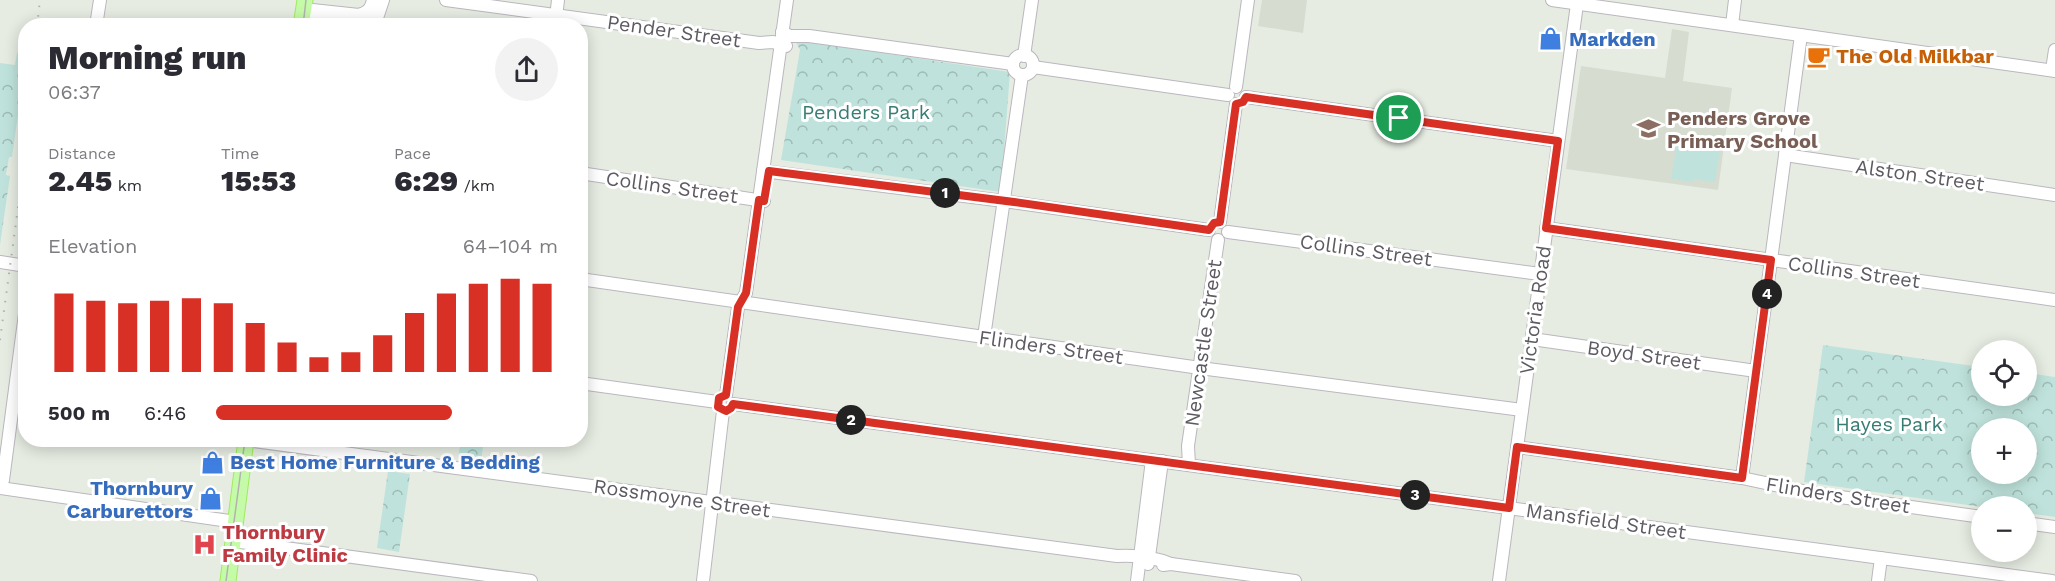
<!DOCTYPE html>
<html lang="en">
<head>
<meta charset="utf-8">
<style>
	body { margin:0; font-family:"Work Sans",sans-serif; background:#f2f2f3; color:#2b2b33; height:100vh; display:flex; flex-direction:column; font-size:22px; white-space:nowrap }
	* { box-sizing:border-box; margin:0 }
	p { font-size:20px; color:#7c7c81 }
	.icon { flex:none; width:33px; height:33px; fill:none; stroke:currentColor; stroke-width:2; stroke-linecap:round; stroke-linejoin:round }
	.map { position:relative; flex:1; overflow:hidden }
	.drawer { position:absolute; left:18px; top:18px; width:570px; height:429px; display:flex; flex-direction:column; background:#fff; border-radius:24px; box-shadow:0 3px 15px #0003 }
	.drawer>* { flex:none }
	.controls { position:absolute; left:1971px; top:340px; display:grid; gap:12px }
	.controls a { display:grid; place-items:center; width:66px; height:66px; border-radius:50%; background:#fff; box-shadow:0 3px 15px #0003; font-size:30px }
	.pin { position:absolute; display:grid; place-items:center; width:51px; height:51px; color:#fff; margin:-26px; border:3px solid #fff; border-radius:50%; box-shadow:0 2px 6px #0007 }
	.km { position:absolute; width:30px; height:30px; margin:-15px; border-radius:50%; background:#222; color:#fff; font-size:16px; line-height:30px; text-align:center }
	.round { display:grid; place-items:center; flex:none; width:63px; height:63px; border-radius:32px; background:#f2f2f3 }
	.summary { display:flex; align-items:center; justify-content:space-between; height:102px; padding:0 30px }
	h1 { font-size:33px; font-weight:800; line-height:45px }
	.figures { display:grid; grid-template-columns:repeat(3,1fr); gap:9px; height:102px; padding:6px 30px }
	.figures div { display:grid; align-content:center }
	.figures b { font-size:30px; font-weight:800 }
	.figures small { font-size:16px; font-weight:400 }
	.figures p { font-size:16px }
	.chart { height:168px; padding:12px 30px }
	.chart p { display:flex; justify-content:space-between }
	.chart svg { width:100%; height:108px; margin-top:6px; stroke:#d93025; stroke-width:6 }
	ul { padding:0 30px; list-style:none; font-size:20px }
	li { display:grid; grid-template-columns:96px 72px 1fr; align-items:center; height:45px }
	li i { height:15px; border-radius:8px; background:#d93025 }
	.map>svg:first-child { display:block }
</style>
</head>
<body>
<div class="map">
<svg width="2055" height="581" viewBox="0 0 2055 581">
	<defs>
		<pattern id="park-crowns" width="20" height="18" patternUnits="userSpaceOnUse" patternTransform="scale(1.5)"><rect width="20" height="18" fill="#bfe3dc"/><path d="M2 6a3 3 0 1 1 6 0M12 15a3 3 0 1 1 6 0" fill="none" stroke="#9ebbb6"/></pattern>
	</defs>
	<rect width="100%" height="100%" fill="#e6ece2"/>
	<g fill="#d6dcd0">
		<polygon points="1262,0 1307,0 1303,33 1258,26"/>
		<polygon points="1672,29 1689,32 1683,81 1732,88 1718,190 1566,169 1581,66 1665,78"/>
	</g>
	<g fill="url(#park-crowns)" fill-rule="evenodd">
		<polygon points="795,40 1010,72 1001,192 781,160 800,50"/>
		<polygon points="17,53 25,54 25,66 12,157 9,157 6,175 10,176 0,245 0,63 15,65"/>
		<path d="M1823,345L1981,367L1982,396H2026L2027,373L2055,377V517L2027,513L2026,507H1982L1804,482ZM1982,429H2026V474H1982Z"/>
		<polygon points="461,440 484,440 481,461 458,458"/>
		<polygon points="388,471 410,474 399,552 377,548"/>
	</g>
	<polygon fill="#bfe3dc" points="1678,137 1721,144 1715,182 1693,179 1692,182 1671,179"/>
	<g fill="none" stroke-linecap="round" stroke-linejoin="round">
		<defs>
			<g id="minor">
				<polyline points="446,0 759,43 773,42 786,46"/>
				<polyline points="1552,0 2055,71"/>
				<path d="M303,9L359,15C368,12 371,9 373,0"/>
				<polyline points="302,18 361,24 373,20 378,15 383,0"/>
				<polyline points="1732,25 1735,0"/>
				<polyline points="96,26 100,0"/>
				<polyline points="555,26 558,0"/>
				<polyline points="782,32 790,36 809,36 1013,64"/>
				<circle cx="1023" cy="65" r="10"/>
				<polyline points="1024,56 1032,0"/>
				<polyline points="1033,67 1228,95"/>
				<polyline points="2052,70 2055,50"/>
				<polyline points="1236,87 1248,0"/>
				<polyline points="1246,97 1558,141"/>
				<polyline points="1785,155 2055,195"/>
				<polyline points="763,171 1004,201 1209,230"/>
				<polyline points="580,173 764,201"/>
				<polyline points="1220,222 1236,104"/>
				<polyline points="1546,228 2055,300"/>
				<polyline points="1228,232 1540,274"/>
				<polyline points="0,262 26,266"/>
				<polyline points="580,279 1200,368 1522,410"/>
				<polyline points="984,337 1022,75"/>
				<polyline points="1532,339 1756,371"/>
				<polyline points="580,383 717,402"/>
				<polyline points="726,395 738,307 746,293 787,0"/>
				<polyline points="733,404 2052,581"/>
				<path d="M246,440L1117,556C1135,555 1154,557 1171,564"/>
				<polyline points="1517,447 1742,478 1812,493 1982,517"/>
				<polyline points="1189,465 1188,446 1218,240"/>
				<polyline points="1742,478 1801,35"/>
				<polyline points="0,486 3,480 26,306"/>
				<polyline points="0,488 236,522"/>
				<polyline points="2026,523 2055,527"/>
				<polyline points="233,541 531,581"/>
				<polyline points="1148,564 1162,461"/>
				<polyline points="1163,565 1171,564 1295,581"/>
				<polyline points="703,581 723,411"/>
				<polyline points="1137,581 1152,460"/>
				<polyline points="1499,581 1577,4"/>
				<polyline points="1878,581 1881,558"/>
			</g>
			<g id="major">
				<polyline points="301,26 305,0"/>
				<polyline points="228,581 246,440"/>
			</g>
		</defs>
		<use href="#minor" stroke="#bab7be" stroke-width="14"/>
		<use href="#major" stroke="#9feb5c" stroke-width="17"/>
		<use href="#minor" stroke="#fff" stroke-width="12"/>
		<use href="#major" stroke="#c5fba8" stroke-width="15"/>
		<g stroke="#b3b2b3" stroke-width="1.5">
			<polyline points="303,26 306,0"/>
			<polyline points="226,581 245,440"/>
		</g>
		<g stroke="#b3b2b3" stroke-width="2" stroke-dasharray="1.5 8" stroke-linecap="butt">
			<polyline points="37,26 40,0"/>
			<polyline points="19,157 26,110"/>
			<polyline points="0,340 26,149"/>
		</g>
	</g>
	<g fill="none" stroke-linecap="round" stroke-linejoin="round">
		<defs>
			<polygon id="route" points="1246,97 1558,141 1546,228 1771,260 1742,478 1517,447 1509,508 733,404 731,408 726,411 718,407 719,398 726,395 738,307 746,293 759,200 764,201 769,171 1014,202 1209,230 1214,223 1220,222 1236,104 1243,102"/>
		</defs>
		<use href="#route" stroke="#fff" stroke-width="12"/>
		<use href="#route" stroke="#d93025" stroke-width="8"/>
	</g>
	<defs>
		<symbol id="shop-bare" viewBox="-9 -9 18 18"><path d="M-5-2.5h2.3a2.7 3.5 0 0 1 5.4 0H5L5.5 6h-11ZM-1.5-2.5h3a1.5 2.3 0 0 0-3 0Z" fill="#3f7fe0" stroke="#fff" stroke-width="2.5" paint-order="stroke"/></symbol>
		<symbol id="cafe-bare" viewBox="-9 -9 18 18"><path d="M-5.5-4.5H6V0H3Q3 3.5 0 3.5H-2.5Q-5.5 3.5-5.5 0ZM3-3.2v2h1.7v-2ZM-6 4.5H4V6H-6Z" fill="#e8710a" stroke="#fff" stroke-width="2.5" paint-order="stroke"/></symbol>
		<symbol id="school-bare" viewBox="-9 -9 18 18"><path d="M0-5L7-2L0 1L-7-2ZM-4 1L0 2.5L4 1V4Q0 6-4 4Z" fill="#8d6e63" stroke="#fff" stroke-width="2.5" paint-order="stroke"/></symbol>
		<symbol id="hospital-bare" viewBox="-9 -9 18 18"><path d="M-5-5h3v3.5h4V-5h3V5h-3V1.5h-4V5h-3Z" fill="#e0444e" stroke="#fff" stroke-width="2.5" paint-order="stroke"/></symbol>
	</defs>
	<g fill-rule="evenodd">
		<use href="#shop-bare" x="1534" y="22" width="33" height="33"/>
		<use href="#cafe-bare" x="1802" y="40" width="33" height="33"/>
		<use href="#school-bare" x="1632" y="112" width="33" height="33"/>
		<use href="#shop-bare" x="196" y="446" width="33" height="33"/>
		<use href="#shop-bare" x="194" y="482" width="33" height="33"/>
		<use href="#hospital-bare" x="188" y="528" width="33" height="33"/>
	</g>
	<g text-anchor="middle" stroke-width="6" stroke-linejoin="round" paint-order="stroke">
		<g font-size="20" fill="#5d5a62" stroke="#fff">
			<text transform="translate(674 31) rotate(8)" y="7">Pender Street</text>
			<text transform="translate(1920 175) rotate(8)" y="7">Alston Street</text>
			<text transform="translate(672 187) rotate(8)" y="7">Collins Street</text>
			<text transform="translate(1366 250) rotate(8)" y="7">Collins Street</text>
			<text transform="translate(1854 272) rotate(8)" y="7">Collins Street</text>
			<text transform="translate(1535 310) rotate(-82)" y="7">Victoria Road</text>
			<text transform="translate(1203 343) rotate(-82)" y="7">Newcastle Street</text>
			<text transform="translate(1051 347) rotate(8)" y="7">Flinders Street</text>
			<text transform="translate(1644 355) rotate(8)" y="7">Boyd Street</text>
			<text transform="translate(1838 495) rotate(9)" y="7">Flinders Street</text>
			<text transform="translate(682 498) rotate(8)" y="7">Rossmoyne Street</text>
			<text transform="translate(1606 521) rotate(8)" y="7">Mansfield Street</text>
		</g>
		<g font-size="20" font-weight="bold" fill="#366cbe" stroke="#fff" text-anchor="start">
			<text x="1569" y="46">Markden</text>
			<text x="230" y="469">Best Home Furniture &amp; Bedding</text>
			<text x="193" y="495" text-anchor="end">Thornbury<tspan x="193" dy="23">Carburettors</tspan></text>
		</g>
		<g font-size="20" font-weight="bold" fill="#c56008" stroke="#fff" text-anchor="start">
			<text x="1836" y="63">The Old Milkbar</text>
		</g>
		<g font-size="20" fill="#367d73" stroke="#fff">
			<text x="866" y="119">Penders Park</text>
			<text x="1889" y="431">Hayes Park</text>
		</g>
		<g font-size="20" font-weight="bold" fill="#785e54" stroke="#fff" text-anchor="start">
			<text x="1667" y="125">Penders Grove<tspan x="1667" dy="23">Primary School</tspan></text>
		</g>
		<g font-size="20" font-weight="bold" fill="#be3a42" stroke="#fff" text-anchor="start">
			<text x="222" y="539">Thornbury<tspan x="222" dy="23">Family Clinic</tspan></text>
		</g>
	</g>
</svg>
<div class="controls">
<a><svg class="icon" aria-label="locate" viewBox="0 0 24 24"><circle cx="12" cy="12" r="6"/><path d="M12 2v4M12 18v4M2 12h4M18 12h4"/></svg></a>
<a>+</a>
<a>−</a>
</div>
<div class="pin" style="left:1399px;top:118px;background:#1e9e55"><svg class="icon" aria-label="arrive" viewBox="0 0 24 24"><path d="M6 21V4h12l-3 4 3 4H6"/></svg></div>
<b class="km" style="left:945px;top:193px">1</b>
<b class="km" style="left:851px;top:420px">2</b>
<b class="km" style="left:1415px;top:495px">3</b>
<b class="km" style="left:1767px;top:294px">4</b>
<section class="drawer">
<div class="summary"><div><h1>Morning run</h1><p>06:37</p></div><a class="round"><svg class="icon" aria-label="share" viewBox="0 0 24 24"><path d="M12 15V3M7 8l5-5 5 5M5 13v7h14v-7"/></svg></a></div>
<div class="figures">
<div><p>Distance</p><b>2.45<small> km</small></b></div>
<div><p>Time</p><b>15:53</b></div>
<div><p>Pace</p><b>6:29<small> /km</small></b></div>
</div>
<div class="chart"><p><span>Elevation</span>64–104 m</p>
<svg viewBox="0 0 160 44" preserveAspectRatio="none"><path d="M5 44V12M15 44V15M25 44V16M35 44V15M45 44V14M55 44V16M65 44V24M75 44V32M85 44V38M95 44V36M105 44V29M115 44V20M125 44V12M135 44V8M145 44V6M155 44V8"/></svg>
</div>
<ul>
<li><b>500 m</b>6:46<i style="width:69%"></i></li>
</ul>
</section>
</div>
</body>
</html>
